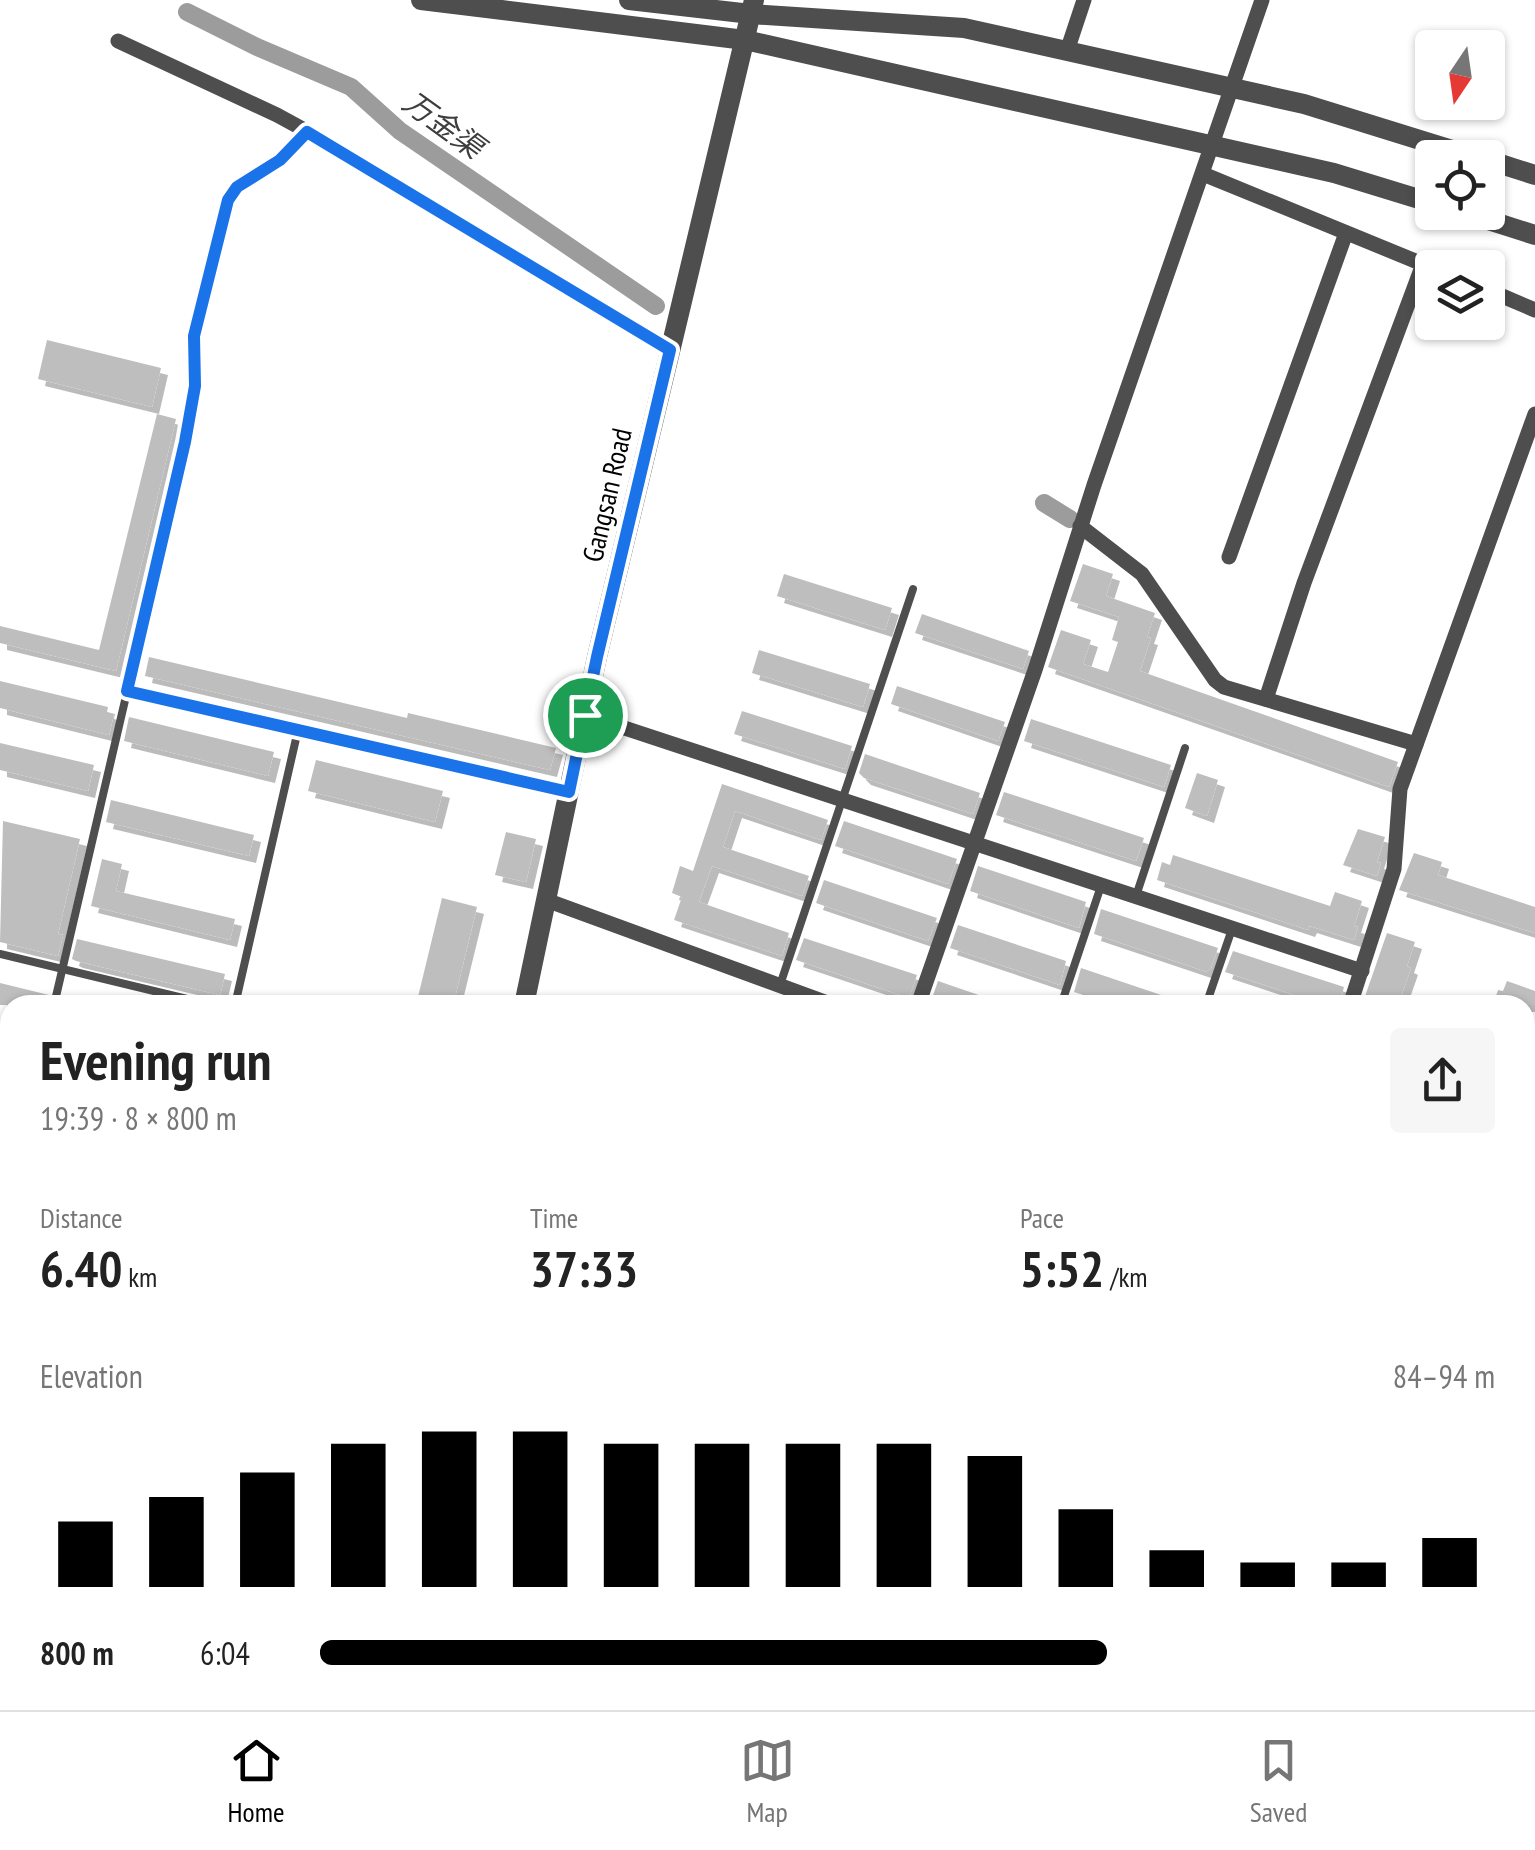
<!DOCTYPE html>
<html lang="en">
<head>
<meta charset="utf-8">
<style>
	body { margin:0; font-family:"PT Sans Narrow","Noto Sans SC",sans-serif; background:#f6f6f6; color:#222; height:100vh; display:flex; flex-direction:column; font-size:38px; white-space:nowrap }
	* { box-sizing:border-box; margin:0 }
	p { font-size:32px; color:#767676 }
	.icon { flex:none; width:55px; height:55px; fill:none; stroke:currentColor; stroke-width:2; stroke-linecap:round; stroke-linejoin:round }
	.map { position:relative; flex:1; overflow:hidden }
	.drawer { position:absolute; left:0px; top:995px; width:1535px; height:715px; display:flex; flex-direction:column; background:#fff; border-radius:30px 30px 0 0; box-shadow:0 2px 8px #0004 }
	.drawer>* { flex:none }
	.needle { width:65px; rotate:193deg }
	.buttons { position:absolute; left:1415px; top:30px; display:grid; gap:20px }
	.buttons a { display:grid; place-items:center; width:90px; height:90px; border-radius:10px; background:#fff; box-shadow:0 2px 8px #0004; font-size:50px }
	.pin { position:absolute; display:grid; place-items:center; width:85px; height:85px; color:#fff; margin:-42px; border:5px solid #fff; border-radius:50%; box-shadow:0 2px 10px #0007 }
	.round { display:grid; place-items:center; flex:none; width:105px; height:105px; border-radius:10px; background:#f6f6f6 }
	.summary { display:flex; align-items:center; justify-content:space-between; height:170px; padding:0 40px }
	h1 { font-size:55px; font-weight:800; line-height:75px }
	.metrics { display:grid; grid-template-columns:repeat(3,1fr); gap:15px; height:170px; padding:10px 40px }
	.metrics div { display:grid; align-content:center }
	.metrics b { font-size:50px; font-weight:800 }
	.metrics small { font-size:28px; font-weight:400 }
	.metrics p { font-size:28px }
	.chart { height:280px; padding:20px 40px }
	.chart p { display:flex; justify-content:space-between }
	.chart svg { width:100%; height:180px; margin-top:10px; stroke:#000; stroke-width:6 }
	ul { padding:0 40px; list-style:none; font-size:32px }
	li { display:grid; grid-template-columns:160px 120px 1fr; align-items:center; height:75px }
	li i { height:25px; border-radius:12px; background:#000 }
	.tab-bar { display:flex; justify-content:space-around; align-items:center; height:140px; border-top:2px solid #e0e0e0; background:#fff; font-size:28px; color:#767676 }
	.tab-bar a { display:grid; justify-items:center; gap:5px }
	.tab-bar .on { color:#000 }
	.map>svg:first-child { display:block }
</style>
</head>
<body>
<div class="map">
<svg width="1535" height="1710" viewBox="0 0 1535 1710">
	<defs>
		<filter id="shadow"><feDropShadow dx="7" dy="7" stdDeviation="0" flood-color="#0004"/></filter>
	</defs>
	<rect width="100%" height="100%" fill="#fff"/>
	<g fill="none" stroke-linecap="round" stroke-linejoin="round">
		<g stroke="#9c9c9c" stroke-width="18">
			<polyline points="187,12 257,47 351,87 400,131 656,306"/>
			<polyline points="1044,503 1070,519"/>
		</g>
	</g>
	<g fill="#bebebe" filter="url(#shadow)">
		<polygon points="47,340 161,368 152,407 38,379"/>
		<polygon points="157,414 176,419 116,671 0,643 0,626 99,650"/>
		<polygon points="1083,564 1113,574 1106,596 1155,613 1147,637 1151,638 1140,671 1398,762 1389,787 1048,667 1061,630 1091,640 1083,664 1108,672 1118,642 1112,640 1119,617 1070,601"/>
		<polygon points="784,574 892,608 885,630 777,596"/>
		<polygon points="922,614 1029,651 1023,669 915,633"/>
		<polygon points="759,650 870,684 863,707 752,673"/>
		<polygon points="149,657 407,718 408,713 556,748 550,770 145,676"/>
		<polygon points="0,681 108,707 107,712 114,714 109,735 0,708"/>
		<polygon points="897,686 1005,722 998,741 891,704"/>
		<polygon points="742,711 852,746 845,769 734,734"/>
		<polygon points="129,717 274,752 268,776 124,741"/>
		<polygon points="1031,719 1171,765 1164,787 1024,741"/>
		<polygon points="0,743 94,765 88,791 0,770"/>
		<polygon points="865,754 980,793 973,814 864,778 859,773"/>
		<polygon points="316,760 443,791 435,822 308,791"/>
		<polygon points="1197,773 1218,780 1207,816 1185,808"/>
		<polygon points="722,784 828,820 821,840 735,811 723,847 809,876 802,896 712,866 699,902 789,933 782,956 674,920 682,897 672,893 680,866 693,871"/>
		<polygon points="1004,792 1144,838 1136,861 996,815"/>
		<polygon points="111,800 254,835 249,856 106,822"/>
		<polygon points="3,821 80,839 58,934 63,935 58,956 0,942"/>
		<polygon points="844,821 957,859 948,884 835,846"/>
		<polygon points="1358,829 1385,837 1377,862 1381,863 1377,876 1343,865"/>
		<polygon points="506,832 536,839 526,882 495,875"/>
		<polygon points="1414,853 1442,862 1438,875 1535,907 1535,933 1399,890"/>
		<polygon points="1173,855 1330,906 1335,892 1362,901 1354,926 1358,927 1354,940 1310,926 1308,930 1157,880 1162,862 1170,865"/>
		<polygon points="102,859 122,864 116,891 235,919 230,940 91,906"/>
		<polygon points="978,866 1086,902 1079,928 970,891"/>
		<polygon points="824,880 937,918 928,941 816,903"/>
		<polygon points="442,898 477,907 453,1005 416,1005"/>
		<polygon points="1101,909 1218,948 1211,968 1207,972 1094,934"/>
		<polygon points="958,925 1066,961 1060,985 950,948"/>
		<polygon points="1387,933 1415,942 1407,966 1411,968 1398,1005 1362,1005"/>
		<polygon points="804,938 917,975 909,998 796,960"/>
		<polygon points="77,939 225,974 220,995 76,961 72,959"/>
		<polygon points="1233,951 1344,987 1339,1005 1325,1005 1225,972"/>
		<polygon points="1081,968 1185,1003 1184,1005 1114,1005 1074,992"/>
		<polygon points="938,981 1002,1003 1002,1005 930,1004"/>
		<polygon points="1507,981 1535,991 1535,1005 1493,1005 1498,990 1503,991"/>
		<polygon points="0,983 49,995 47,1005 0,1005"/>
	</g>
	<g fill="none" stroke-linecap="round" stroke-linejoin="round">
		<g stroke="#4e4e4e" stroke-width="8">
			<polyline points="127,691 569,792"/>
			<polyline points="1136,896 1185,748"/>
			<polyline points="0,954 212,1005"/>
			<polyline points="780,985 913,589"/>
			<polyline points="54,1005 185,443 195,386 192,354 194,336 227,199 237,187 280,160 306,133"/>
			<polyline points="235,1005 298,730"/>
			<polyline points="1061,1005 1101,886"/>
			<polyline points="1206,1005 1232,929"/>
			<polyline points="0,1237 10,1194"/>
		</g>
		<g stroke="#4e4e4e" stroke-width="15">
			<polyline points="118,41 277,115 332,145 670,351"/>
			<polyline points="1067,51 1084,0"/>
			<polyline points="1203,174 1430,267"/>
			<polyline points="1488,290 1535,310"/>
			<polyline points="1080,526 1142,574 1215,680 1224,687 1416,744"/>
			<polyline points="1229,557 1346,233"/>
			<polyline points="1266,699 1304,583 1423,264"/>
			<polyline points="585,715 1362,971"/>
			<polyline points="546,900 833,1005"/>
			<polyline points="918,1005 1035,670 1094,485 1262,0"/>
			<polyline points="1350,1005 1394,869 1400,789 1535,414"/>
			<polyline points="1525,1258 1535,1262"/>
			<polyline points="1525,1384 1535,1386"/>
			<polyline points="0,1560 10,1564"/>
			<polyline points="1525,1621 1535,1623"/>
			<polyline points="367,1700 393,1710"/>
			<polyline points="935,1710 937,1700"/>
		</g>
		<g stroke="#4e4e4e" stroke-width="20">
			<polyline points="421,0 745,40 1334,173 1432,203"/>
			<polyline points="629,0 751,14 964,28 1304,104 1478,158"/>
			<polyline points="1488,160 1535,175"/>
			<polyline points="1463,212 1535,235"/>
			<polyline points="524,1005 597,657 754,0"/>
			<polyline points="403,1710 406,1700"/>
		</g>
	</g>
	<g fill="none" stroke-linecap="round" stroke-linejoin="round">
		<defs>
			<polygon id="route" points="307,132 670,350 597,657 569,792 127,691 185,442 195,386 194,336 228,200 237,187 280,160"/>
		</defs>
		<use href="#route" stroke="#fff" stroke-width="20"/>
		<use href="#route" stroke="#1a73e8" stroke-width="12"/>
	</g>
	<g text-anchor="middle" stroke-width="9" stroke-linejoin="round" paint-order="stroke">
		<g font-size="28" fill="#000" stroke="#fff">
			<text transform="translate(607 495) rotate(-77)" y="10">Gangsan Road</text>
		</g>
		<g font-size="30" font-style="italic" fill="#3d3d3d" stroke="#fff">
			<text transform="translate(443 125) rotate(36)" y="10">万金渠</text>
		</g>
	</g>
</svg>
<div class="buttons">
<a><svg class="needle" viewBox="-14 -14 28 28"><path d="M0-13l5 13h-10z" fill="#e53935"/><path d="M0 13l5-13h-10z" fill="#767676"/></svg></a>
<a><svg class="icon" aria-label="locate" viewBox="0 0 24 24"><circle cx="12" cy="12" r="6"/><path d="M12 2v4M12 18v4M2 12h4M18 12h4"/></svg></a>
<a><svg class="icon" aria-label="layers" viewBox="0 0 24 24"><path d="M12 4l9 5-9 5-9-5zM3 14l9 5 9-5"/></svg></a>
</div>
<div class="pin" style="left:585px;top:715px;background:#1e9e55"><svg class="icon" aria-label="arrive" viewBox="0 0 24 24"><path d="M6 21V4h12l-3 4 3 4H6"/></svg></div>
<section class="drawer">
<div class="summary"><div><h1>Evening run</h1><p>19:39 · 8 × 800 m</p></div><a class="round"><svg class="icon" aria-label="share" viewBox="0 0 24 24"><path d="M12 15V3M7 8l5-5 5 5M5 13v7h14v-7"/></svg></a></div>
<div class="metrics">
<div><p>Distance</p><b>6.40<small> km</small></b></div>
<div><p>Time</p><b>37:33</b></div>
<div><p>Pace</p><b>5:52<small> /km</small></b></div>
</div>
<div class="chart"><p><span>Elevation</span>84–94 m</p>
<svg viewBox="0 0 160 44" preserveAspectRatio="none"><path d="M5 44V28M15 44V22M25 44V16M35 44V9M45 44V6M55 44V6M65 44V9M75 44V9M85 44V9M95 44V9M105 44V12M115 44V25M125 44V35M135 44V38M145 44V38M155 44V32"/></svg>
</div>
<ul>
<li><b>800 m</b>6:04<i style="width:67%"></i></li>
</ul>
</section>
</div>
<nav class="tab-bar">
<a class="on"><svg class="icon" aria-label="home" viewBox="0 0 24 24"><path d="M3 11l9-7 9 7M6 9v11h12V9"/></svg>Home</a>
<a><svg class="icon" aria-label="map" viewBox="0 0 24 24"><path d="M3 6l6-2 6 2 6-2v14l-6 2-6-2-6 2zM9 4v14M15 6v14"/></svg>Map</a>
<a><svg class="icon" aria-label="saved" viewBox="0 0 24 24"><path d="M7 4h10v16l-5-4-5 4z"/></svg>Saved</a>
</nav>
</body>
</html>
